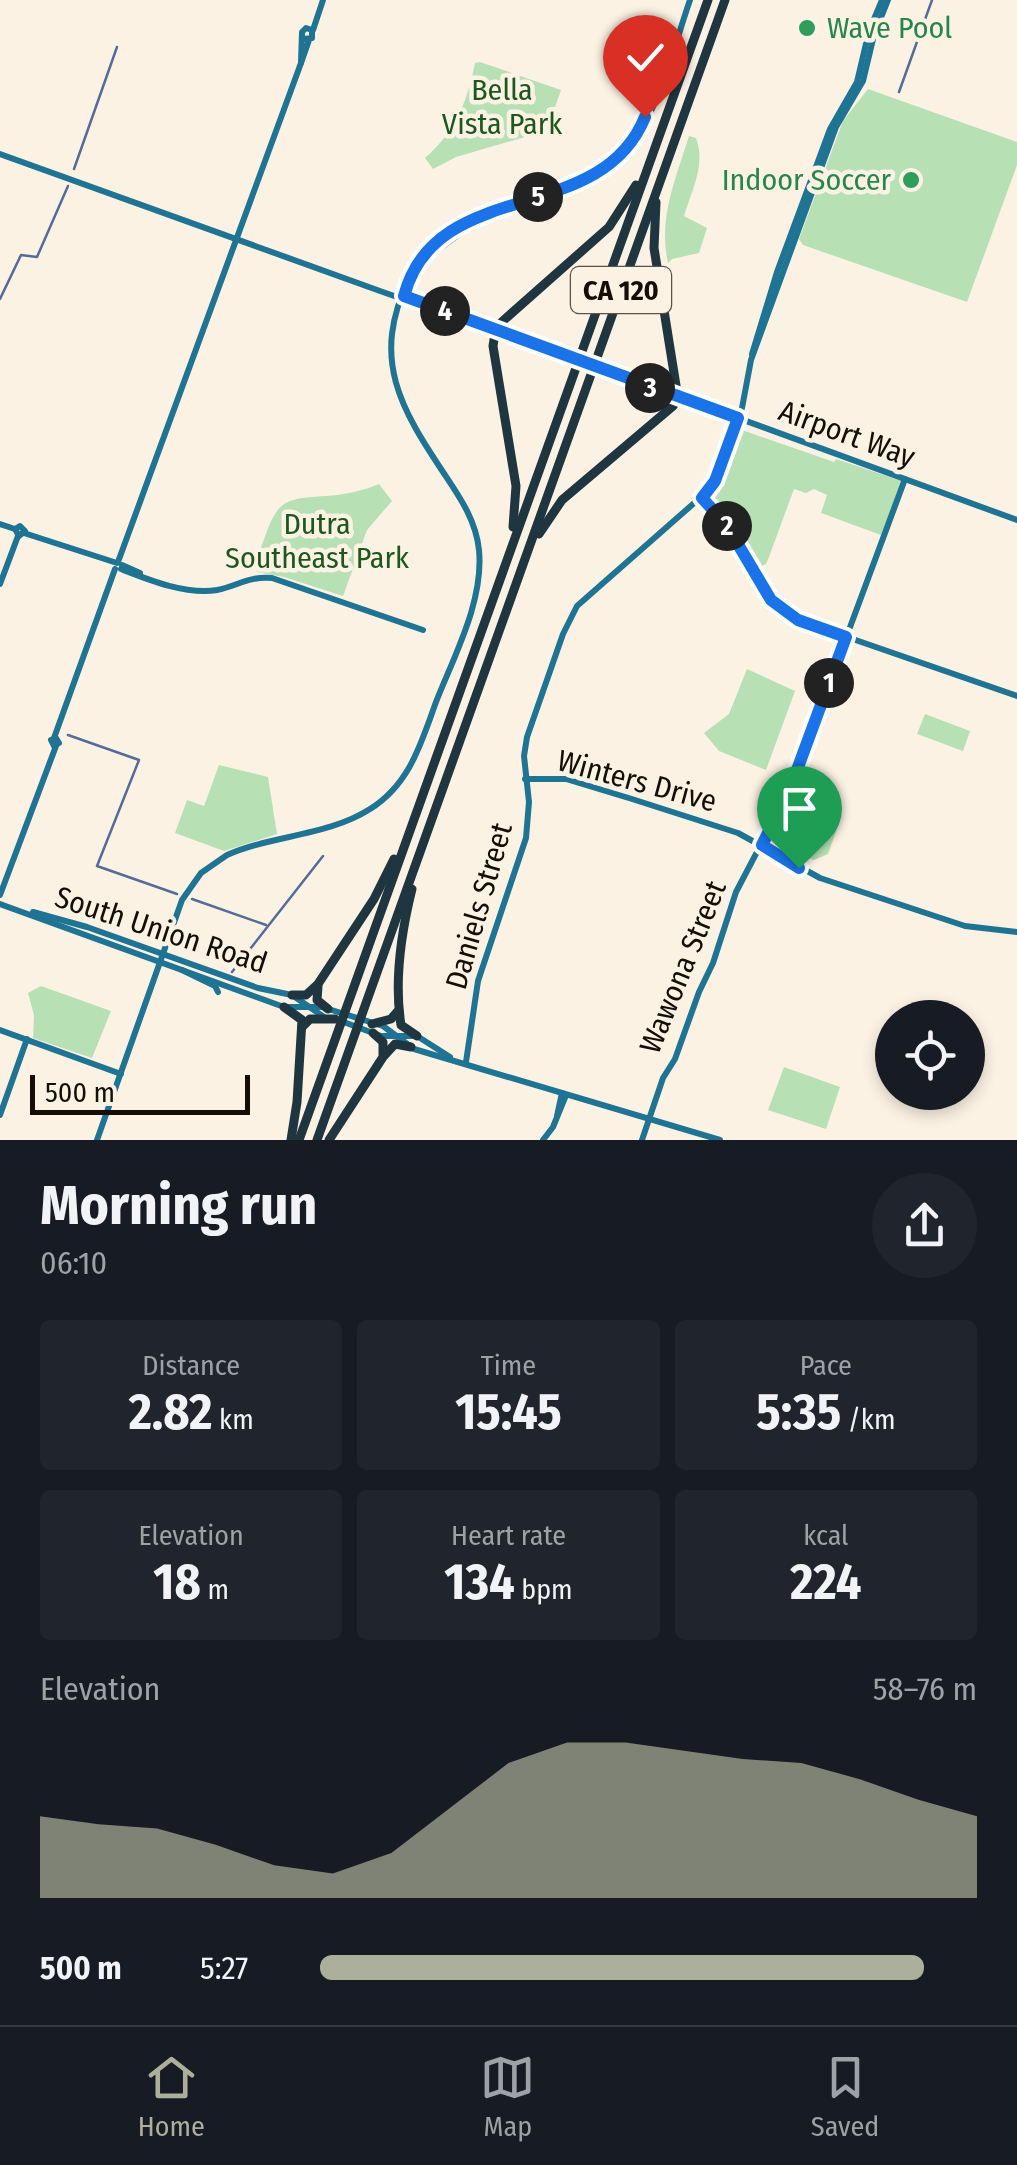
<!DOCTYPE html>
<html lang="en">
<head>
<meta charset="utf-8">
<style>
	body { margin:0; font-family:"Fira Sans Condensed",sans-serif; background:#20242c; color:#f1f3f6; height:100vh; display:flex; flex-direction:column; font-size:38px; white-space:nowrap }
	* { box-sizing:border-box; margin:0 }
	p { font-size:32px; color:#9ea1a6 }
	.icon { flex:none; width:55px; height:55px; fill:none; stroke:currentColor; stroke-width:2; stroke-linecap:round; stroke-linejoin:round }
	.map { position:relative; height:1140px; overflow:hidden }
	.panel { display:flex; flex-direction:column; background:#171b24; flex:1 }
	.panel>* { flex:none }
	.controls { position:absolute; left:875px; top:1000px; display:grid; gap:20px }
	.controls a { display:grid; place-items:center; width:110px; height:110px; border-radius:50%; background:#171b24; box-shadow:0 5px 15px #0003; font-size:50px }
	.scale { position:absolute; left:30px; bottom:25px; width:220px; box-sizing:border-box; padding-left:10px; border:5px solid #140e07; border-top:0; font-size:28px; line-height:35px; white-space:nowrap; color:#140e07; -webkit-text-stroke:8px #fcf2e4; paint-order:stroke }
	.pin { position:absolute; display:grid; place-items:center; width:85px; height:85px; color:#fff; margin:-102px -42px; border-radius:50% 50% 50% 0; rotate:-45deg; box-shadow:0 0 10px #0007 }
	.pin .icon { rotate:45deg }
	.km { position:absolute; width:50px; height:50px; margin:-25px; border-radius:50%; background:#222; color:#fff; font-size:28px; line-height:50px; text-align:center }
	.round { display:grid; place-items:center; flex:none; width:105px; height:105px; border-radius:52px; background:#20242c }
	.overview { display:flex; align-items:center; justify-content:space-between; height:170px; padding:0 40px }
	h1 { font-size:55px; font-weight:700; line-height:75px }
	.metrics { display:grid; grid-template-columns:repeat(3,1fr); gap:15px; height:170px; padding:10px 40px }
	.metrics div { display:grid; align-content:center; border-radius:10px; background:#20242c; text-align:center }
	.metrics b { font-size:50px; font-weight:700 }
	.metrics small { font-size:28px; font-weight:400 }
	.metrics p { font-size:28px }
	.chart { height:280px; padding:20px 40px }
	.chart p { display:flex; justify-content:space-between }
	.chart svg { width:100%; height:180px; margin-top:10px; fill:#acaf9a; opacity:.7 }
	ul { padding:0 40px; list-style:none; font-size:32px }
	li { display:grid; grid-template-columns:160px 120px 1fr; align-items:center; height:75px }
	li i { height:25px; border-radius:12px; background:#acaf9a }
	.tab-bar { display:flex; justify-content:space-around; align-items:center; height:140px; border-top:2px solid #363941; background:#171b24; font-size:28px; color:#9ea1a6 }
	.tab-bar a { display:grid; justify-items:center; gap:5px }
	.tab-bar .on { color:#acaf9a }
	.map>svg:first-child { display:block }
</style>
</head>
<body>
<div class="map">
<svg width="1017" height="1140" viewBox="0 0 1017 1140">
	<rect width="100%" height="100%" fill="#fcf2e4"/>
	<g fill="#b7e0b4">
		<path d="M480,62L561,90L545,136L532,135L456,157L433,169L425,158C456,131 467,102 475,63Z"/>
		<polygon points="868,89 1017,142 1017,165 967,302 803,245 799,239 843,121"/>
		<path d="M689,136L696,138C706,165 692,189 684,216L707,228L699,253L672,259L668,263C658,218 676,178 689,136Z"/>
		<polygon points="742,430 834,462 836,459 902,481 881,535 821,513 827,495 814,489 806,493 794,489 769,557 766,564 758,568 734,529 710,499"/>
		<path d="M379,484L392,501L367,530L343,596L284,577L257,572C256,558 261,547 266,534C279,497 290,499 325,496C344,495 362,491 379,484Z"/>
		<polygon points="747,669 795,691 766,770 719,751 704,733 729,714"/>
		<polygon points="925,714 970,731 963,751 917,734"/>
		<polygon points="219,765 268,777 277,834 224,851 175,833 187,800 204,806"/>
		<polygon points="798,804 838,826 828,854 814,860 786,850 788,820 793,807"/>
		<polygon points="41,986 111,1011 92,1058 33,1038 34,1015 28,993"/>
		<polygon points="784,1067 840,1087 826,1129 768,1110"/>
	</g>
	<g fill="none" stroke-linecap="round" stroke-linejoin="round">
		<g stroke="#546c99" stroke-width="2.5">
			<polyline points="899,92 932,0"/>
			<polyline points="74,169 117,47"/>
			<path d="M470,230C541,183 599,214 651,122"/>
			<polyline points="435,254 464,233"/>
			<polyline points="413,287 429,262"/>
			<polyline points="0,299 21,255 37,257 68,186"/>
			<polyline points="68,735 139,760 97,866 177,894"/>
			<polyline points="192,899 266,925"/>
			<polyline points="232,972 323,856"/>
		</g>
		<g stroke="#1f7494" stroke-width="6">
			<polyline points="313,30 323,0"/>
			<polyline points="304,39 312,38 312,30 306,28 302,32 301,63 309,40"/>
			<polyline points="0,154 380,291 397,297 404,296 1017,520"/>
			<polyline points="401,302 474,326"/>
			<polyline points="752,354 777,272 830,129 857,82 869,31 882,0"/>
			<polyline points="701,497 726,523 766,594 785,612 818,627 1017,696"/>
			<polyline points="0,524 15,529"/>
			<polygon points="20,526 25,531 19,536 15,529"/>
			<polyline points="24,533 117,563"/>
			<polyline points="118,562 301,63"/>
			<polyline points="122,565 140,573"/>
			<path d="M121,569C149,580 186,595 217,590C238,586 248,576 272,578L423,630"/>
			<polyline points="0,584 18,536"/>
			<polyline points="54,738 115,569"/>
			<polygon points="56,738 59,743 54,746 51,740"/>
			<polyline points="525,779 566,779 632,799 738,833 820,878 965,926 1017,932"/>
			<polyline points="0,895 56,746"/>
			<polyline points="0,904 284,1007 322,1007 383,1026 414,1049 720,1140"/>
			<polyline points="33,912 87,927 258,988 292,995 324,1017"/>
			<polyline points="182,970 215,986 218,992"/>
			<polyline points="341,1021 381,1036 417,1036 450,1057"/>
			<polyline points="0,1030 121,1074"/>
			<polyline points="466,1062 478,981 526,838 529,802 524,756 527,737 563,634 577,606 701,497 719,472 742,408 751,360 836,127 863,81 874,35 888,0"/>
			<polyline points="0,1115 27,1039"/>
			<polyline points="557,1116 562,1093"/>
			<path d="M97,1140L182,900L201,873L227,855C272,835 328,836 370,809C410,784 421,743 436,702C454,656 484,601 479,550C476,521 461,499 445,475C401,409 370,359 409,279C454,190 551,219 614,163C658,123 671,54 690,0"/>
			<polyline points="543,1140 553,1127 566,1095"/>
			<polyline points="642,1140 663,1078 675,1059 699,992 713,963 736,892 790,789 905,479"/>
		</g>
		<g stroke="#1f3640" stroke-width="9">
			<polyline points="513,527 516,486 493,346 496,327 609,227 636,185"/>
			<polyline points="539,534 562,500 673,406 678,398 654,248 656,202"/>
			<path d="M412,889C401,933 394,981 401,1025L417,1036"/>
			<polyline points="318,986 317,1000 328,1009"/>
			<polyline points="292,995 306,995 318,984 374,899 394,859"/>
			<polyline points="284,1007 302,1020 297,1102 291,1140"/>
			<polyline points="372,1024 391,1019 398,1011"/>
			<polyline points="302,1027 310,1019 335,1019"/>
			<polyline points="373,1033 383,1042 383,1054"/>
			<polyline points="299,1140 708,0"/>
			<polyline points="317,1140 725,0"/>
			<polyline points="329,1140 383,1057 395,1044 411,1047"/>
		</g>
	</g>
	<g fill="none" stroke-linecap="round" stroke-linejoin="round">
		<defs>
			<path id="route" d="M645,117C600,228 436,175 404,296L738,418L715,481L702,498L726,524L771,600L798,620L846,637L790,789L762,845L799,868"/>
		</defs>
		<use href="#route" stroke="#fff" stroke-width="20"/>
		<use href="#route" stroke="#1a73e8" stroke-width="12"/>
	</g>
	<g fill="#2e9e5b" stroke="#fcf2e4" stroke-width="4">
		<circle cx="807" cy="28" r="10"/>
		<circle cx="911" cy="180" r="10"/>
	</g>
	<g text-anchor="middle" stroke-width="9" stroke-linejoin="round" paint-order="stroke">
		<rect fill="#fcf2e4" stroke="#5a5249" stroke-width="2.5" x="571" y="267" width="100" height="46" rx="8"/>
		<g font-size="28" font-weight="bold" fill="#140e07">
			<text x="621" y="300">CA 120</text>
		</g>
		<g font-size="30" fill="#27864d" stroke="#fcf2e4" text-anchor="start">
			<text x="827" y="38">Wave Pool</text>
			<text x="891" y="190" text-anchor="end">Indoor Soccer</text>
		</g>
		<g font-size="30" fill="#1c581c" stroke="#fcf2e4">
			<text x="502" y="100">Bella<tspan x="502" dy="34">Vista Park</tspan></text>
			<text x="317" y="534">Dutra<tspan x="317" dy="34">Southeast Park</tspan></text>
		</g>
		<g font-size="30" fill="#140e07" stroke="#fcf2e4">
			<text transform="translate(847 434) rotate(20)" y="10">Airport Way</text>
			<text transform="translate(637 781) rotate(15)" y="10">Winters Drive</text>
			<text transform="translate(479 906) rotate(-74)" y="10">Daniels Street</text>
			<text transform="translate(161 930) rotate(18)" y="10">South Union Road</text>
			<text transform="translate(683 967) rotate(-68)" y="10">Wawona Street</text>
		</g>
	</g>
</svg>
<div class="controls">
<a><svg class="icon" aria-label="locate" viewBox="0 0 24 24"><circle cx="12" cy="12" r="6"/><path d="M12 2v4M12 18v4M2 12h4M18 12h4"/></svg></a>
</div>
<div class="scale">500 m</div>
<div class="pin" style="left:799px;top:868px;background:#1e9e55"><svg class="icon" aria-label="arrive" viewBox="0 0 24 24"><path d="M6 21V4h12l-3 4 3 4H6"/></svg></div>
<div class="pin" style="left:645px;top:117px;background:#d93025"><svg class="icon" aria-label="check" viewBox="0 0 24 24"><path d="M5 12l5 5 9-10"/></svg></div>
<b class="km" style="left:829px;top:683px">1</b>
<b class="km" style="left:727px;top:526px">2</b>
<b class="km" style="left:650px;top:388px">3</b>
<b class="km" style="left:445px;top:311px">4</b>
<b class="km" style="left:538px;top:197px">5</b>
</div>
<section class="panel">
<div class="overview"><div><h1>Morning run</h1><p>06:10</p></div><a class="round"><svg class="icon" aria-label="share" viewBox="0 0 24 24"><path d="M12 15V3M7 8l5-5 5 5M5 13v7h14v-7"/></svg></a></div>
<div class="metrics">
<div><p>Distance</p><b>2.82<small> km</small></b></div>
<div><p>Time</p><b>15:45</b></div>
<div><p>Pace</p><b>5:35<small> /km</small></b></div>
</div>
<div class="metrics">
<div><p>Elevation</p><b>18<small> m</small></b></div>
<div><p>Heart rate</p><b>134<small> bpm</small></b></div>
<div><p>kcal</p><b>224</b></div>
</div>
<div class="chart"><p><span>Elevation</span>58–76 m</p>
<svg viewBox="0 0 160 44" preserveAspectRatio="none"><path d="M0 44V24L10 26L20 27L30 31L40 36L50 38L60 33L70 22L80 11L90 6L100 6L110 8L120 10L130 11L140 15L150 20L160 24V44z"/></svg>
</div>
<ul>
<li><b>500 m</b>5:27<i style="width:92%"></i></li>
</ul>
</section>
<nav class="tab-bar">
<a class="on"><svg class="icon" aria-label="home" viewBox="0 0 24 24"><path d="M3 11l9-7 9 7M6 9v11h12V9"/></svg>Home</a>
<a><svg class="icon" aria-label="map" viewBox="0 0 24 24"><path d="M3 6l6-2 6 2 6-2v14l-6 2-6-2-6 2zM9 4v14M15 6v14"/></svg>Map</a>
<a><svg class="icon" aria-label="saved" viewBox="0 0 24 24"><path d="M7 4h10v16l-5-4-5 4z"/></svg>Saved</a>
</nav>
</body>
</html>
